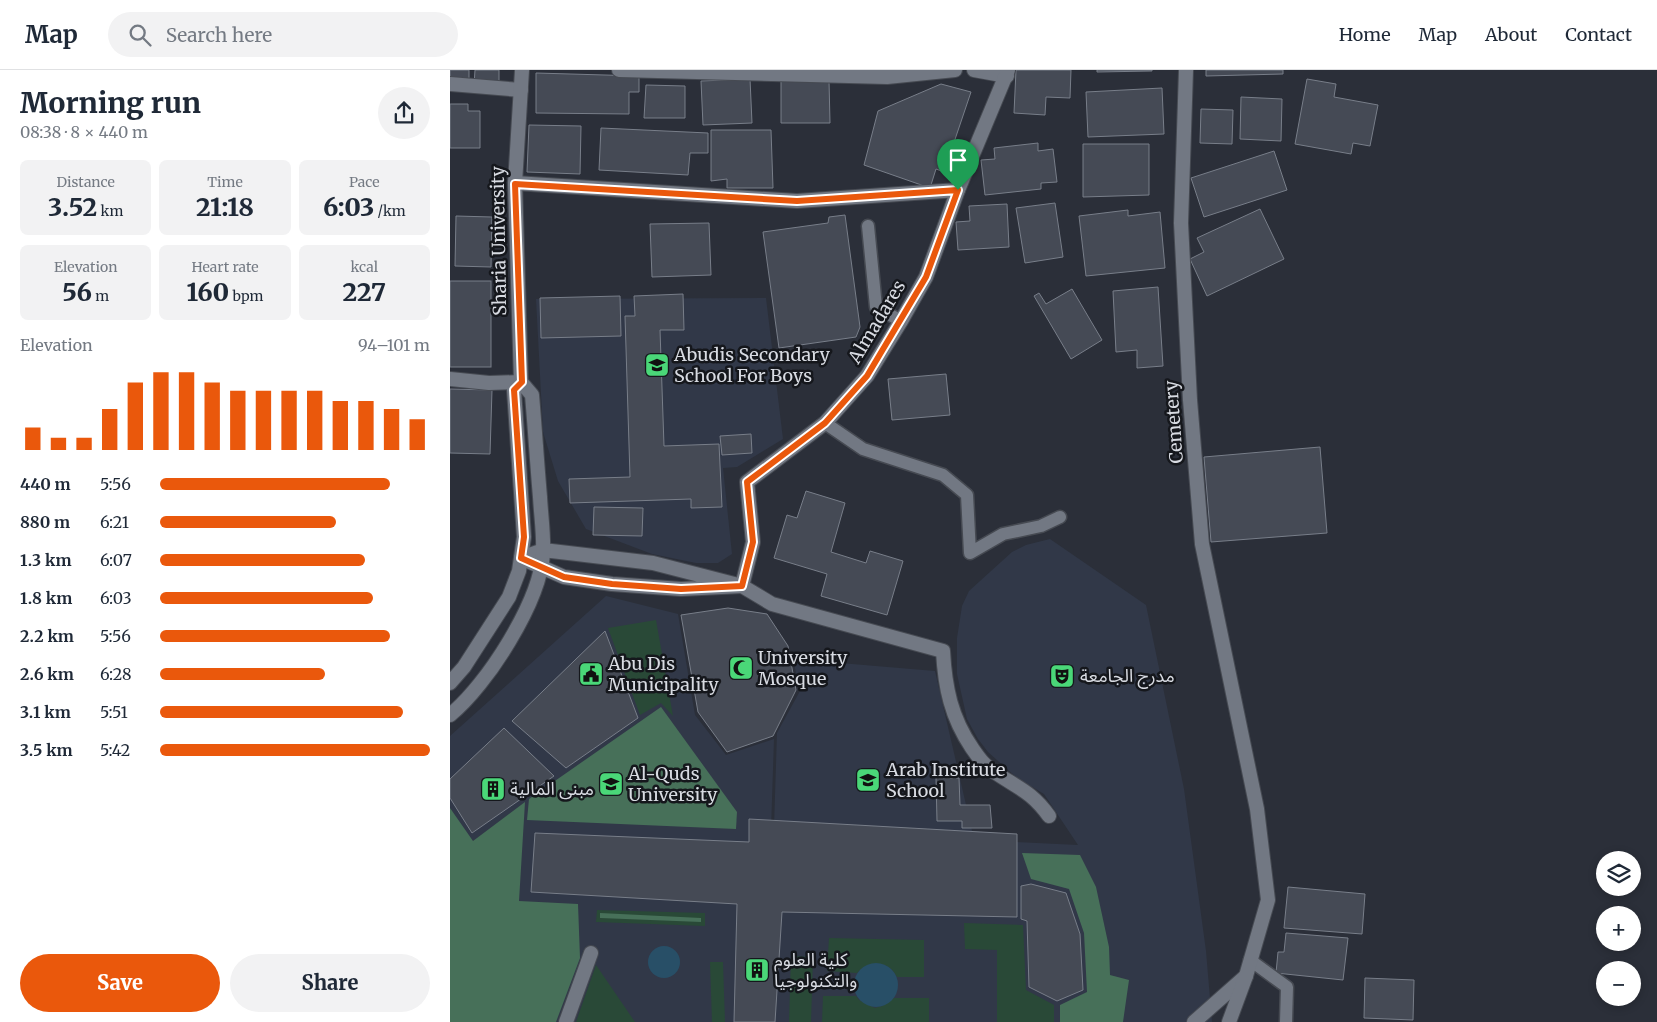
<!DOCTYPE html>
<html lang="en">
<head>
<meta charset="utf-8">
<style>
	body { margin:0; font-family:Merriweather,"Noto Sans Arabic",serif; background:#f2f2f3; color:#1f2937; height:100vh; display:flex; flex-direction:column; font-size:19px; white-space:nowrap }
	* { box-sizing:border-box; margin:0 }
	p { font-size:16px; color:#747a83 }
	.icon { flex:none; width:28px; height:28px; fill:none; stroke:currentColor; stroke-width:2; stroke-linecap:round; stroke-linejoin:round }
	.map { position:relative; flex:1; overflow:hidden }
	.side { display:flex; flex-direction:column; background:#fff; width:450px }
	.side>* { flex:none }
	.tools { position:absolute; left:1146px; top:781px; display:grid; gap:10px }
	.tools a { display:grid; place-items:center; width:45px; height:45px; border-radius:50%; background:#fff; box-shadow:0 2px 8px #0003; font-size:25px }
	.pin { position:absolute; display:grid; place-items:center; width:42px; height:42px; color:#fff; margin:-51px -21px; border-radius:50% 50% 50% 0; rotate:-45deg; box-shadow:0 0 5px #0007 }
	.pin .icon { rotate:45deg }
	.round { display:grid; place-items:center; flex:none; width:52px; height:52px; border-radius:26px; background:#f2f2f3 }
	.summary { display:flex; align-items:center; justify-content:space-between; height:85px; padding:0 20px }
	h1 { font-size:28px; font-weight:800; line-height:38px }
	.stats { display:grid; grid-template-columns:repeat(3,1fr); gap:8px; height:85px; padding:5px 20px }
	.stats div { display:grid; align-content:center; border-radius:8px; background:#f2f2f3; text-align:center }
	.stats b { font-size:25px; font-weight:800 }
	.stats small { font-size:14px; font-weight:400 }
	.stats p { font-size:14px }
	.chart { height:140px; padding:10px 20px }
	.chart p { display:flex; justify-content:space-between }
	.chart svg { width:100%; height:90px; margin-top:5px; stroke:#ea580c; stroke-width:6 }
	.action { display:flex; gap:10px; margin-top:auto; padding:10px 20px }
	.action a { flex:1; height:58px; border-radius:30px; background:#ea580c; color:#fff; font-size:20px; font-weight:800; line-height:58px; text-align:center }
	.action a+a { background:#f2f2f3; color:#1f2937 }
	ul { padding:0 20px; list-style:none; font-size:16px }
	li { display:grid; grid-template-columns:80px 60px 1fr; align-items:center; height:38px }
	li i { height:12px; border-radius:6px; background:#ea580c }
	header { display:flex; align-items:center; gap:30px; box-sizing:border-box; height:70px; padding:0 25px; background:#fff; border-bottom:1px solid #e0e1e3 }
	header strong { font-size:24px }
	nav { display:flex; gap:28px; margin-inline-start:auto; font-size:18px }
	.search { width:350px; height:45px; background:#f2f2f3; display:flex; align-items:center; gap:12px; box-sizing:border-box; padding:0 18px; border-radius:28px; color:#747a83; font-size:19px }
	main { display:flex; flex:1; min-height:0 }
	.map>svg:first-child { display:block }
</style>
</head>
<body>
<header>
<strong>Map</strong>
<div class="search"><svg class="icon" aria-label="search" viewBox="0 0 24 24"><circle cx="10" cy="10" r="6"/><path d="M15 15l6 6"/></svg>Search here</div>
<nav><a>Home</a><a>Map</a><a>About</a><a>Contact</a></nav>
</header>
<main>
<section class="side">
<div class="summary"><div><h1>Morning run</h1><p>08:38 · 8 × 440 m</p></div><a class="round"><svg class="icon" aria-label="share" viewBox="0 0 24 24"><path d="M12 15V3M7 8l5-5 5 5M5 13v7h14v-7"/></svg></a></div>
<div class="stats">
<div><p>Distance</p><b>3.52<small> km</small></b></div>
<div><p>Time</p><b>21:18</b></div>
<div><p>Pace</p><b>6:03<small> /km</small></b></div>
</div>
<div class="stats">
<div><p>Elevation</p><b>56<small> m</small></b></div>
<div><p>Heart rate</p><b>160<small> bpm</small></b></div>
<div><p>kcal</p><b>227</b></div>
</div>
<div class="chart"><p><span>Elevation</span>94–101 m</p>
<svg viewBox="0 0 160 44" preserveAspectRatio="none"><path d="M5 44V33M15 44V38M25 44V38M35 44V24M45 44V11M55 44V6M65 44V6M75 44V11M85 44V15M95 44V15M105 44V15M115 44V15M125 44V20M135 44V20M145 44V24M155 44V29"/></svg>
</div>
<ul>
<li><b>440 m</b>5:56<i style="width:85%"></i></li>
<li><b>880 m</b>6:21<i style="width:65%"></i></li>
<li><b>1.3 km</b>6:07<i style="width:76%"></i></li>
<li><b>1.8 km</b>6:03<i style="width:79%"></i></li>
<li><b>2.2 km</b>5:56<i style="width:85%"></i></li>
<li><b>2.6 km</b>6:28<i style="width:61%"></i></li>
<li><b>3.1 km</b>5:51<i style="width:90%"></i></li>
<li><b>3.5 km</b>5:42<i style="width:100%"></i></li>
</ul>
<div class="action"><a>Save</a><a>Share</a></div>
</section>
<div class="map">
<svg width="1207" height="952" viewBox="0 0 1207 952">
	<rect width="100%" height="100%" fill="#2b2f39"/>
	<g fill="#313848">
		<polygon points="316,228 333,369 287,397 273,398 282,484 268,493 246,493 202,484 136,459 108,411 93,362 86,229"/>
		<polygon points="600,469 696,535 734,719 756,881 762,952 0,952 0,666 156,526 228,544 245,645 276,685 324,669 321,760 628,775 594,724 567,708 538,682 528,669 517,649 507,604 507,568 512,536 519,521 562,482 576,475"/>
		<polygon points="343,589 485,601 523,765 324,757 327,663 350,621"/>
	</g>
	<g fill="#294937">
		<polygon points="206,550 223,646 211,633 190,645 158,558"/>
		<polygon points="147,840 255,843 255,856 146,852"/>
		<polygon points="514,853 573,855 576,920 604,935 604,952 547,952 547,880 515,879"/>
		<path d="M379,868L474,870V907H447C439,890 418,890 407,903L377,901Z"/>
		<polygon points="341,886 363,887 361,952 339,952"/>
		<polygon points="260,892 273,892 275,952 262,952"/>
		<polygon points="146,895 185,952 126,952"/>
		<polygon points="373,926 406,926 409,930 425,938 432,936 444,928 479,928 479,952 372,952"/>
	</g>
	<g fill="#477059">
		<polygon points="211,637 287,742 286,759 77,750 79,729"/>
		<polygon points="75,732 69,831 128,834 130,888 106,952 0,952 0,738 23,771"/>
		<polygon points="572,783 630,785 646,817 659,877 660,905 679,910 673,952 610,952 610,935 637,922 634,863 619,819 581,809"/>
		<polygon points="150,843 251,848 251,852 150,848"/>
	</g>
	<g fill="#284f67">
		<circle cx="214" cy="892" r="16"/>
		<circle cx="426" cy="915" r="22"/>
	</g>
	<g fill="#454a55" stroke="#787e89">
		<rect x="0" y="0" width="19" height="10"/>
		<polygon points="25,0 49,0 49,16 24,15"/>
		<polygon points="566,0 621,0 620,28 596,27 595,45 564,43"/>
		<polygon points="647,0 702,0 702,1 647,2"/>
		<polygon points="756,0 833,0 833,4 756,6"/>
		<polygon points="86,3 189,6 189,22 179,22 179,44 86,43"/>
		<polygon points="300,9 302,53 253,55 251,11"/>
		<polygon points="857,9 886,14 884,27 928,35 920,76 903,73 901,84 845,74"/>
		<polygon points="331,11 379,11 380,53 331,53"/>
		<polygon points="491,14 521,22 494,102 486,99 480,118 414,95 428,41"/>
		<polygon points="196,15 235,16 235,48 194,48"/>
		<polygon points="712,18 714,64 638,67 636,22"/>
		<polygon points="791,27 832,29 831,71 790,69"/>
		<polygon points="0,34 18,34 18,41 30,41 30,78 0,78"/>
		<polygon points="751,39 783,40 782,74 750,73"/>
		<polygon points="79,55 131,56 130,104 77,102"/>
		<polygon points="151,58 258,63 258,83 240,83 238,105 149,100"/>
		<polygon points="261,60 321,60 323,118 277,118 277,109 261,111"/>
		<polygon points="588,73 588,81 603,79 607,112 591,113 591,119 535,125 531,90 545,89 544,78"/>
		<polygon points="633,74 699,74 699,125 633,127"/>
		<polygon points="824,81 837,120 754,147 741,108"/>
		<polygon points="605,133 613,187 575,193 566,138"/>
		<polygon points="557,134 559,177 508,180 506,152 520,151 519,136"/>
		<polygon points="810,139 834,189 757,226 740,189 754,182 747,168"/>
		<polygon points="678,140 678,146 710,142 715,198 636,206 629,146"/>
		<polygon points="395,145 410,257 406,267 329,278 313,162 378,153 379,147"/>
		<polygon points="6,146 42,147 41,197 5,196"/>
		<polygon points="259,153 261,205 202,207 200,154"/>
		<rect x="0" y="211" width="41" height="86"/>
		<polygon points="708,217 713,296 687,298 687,280 666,282 663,221"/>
		<polygon points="622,219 652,270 621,289 584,226 589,223 596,234"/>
		<polygon points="233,224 234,260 210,260 214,376 269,374 272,437 241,438 241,429 120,433 119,409 180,407 175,246 185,246 184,226"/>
		<polygon points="170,226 171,266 91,268 90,228"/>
		<polygon points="496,304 500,345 442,350 438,309"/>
		<polygon points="0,319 42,320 40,384 0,383"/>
		<polygon points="301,364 302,383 272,385 270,366"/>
		<polygon points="870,377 877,463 761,472 754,387"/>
		<polygon points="356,421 395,433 381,482 416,493 420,481 453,491 437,545 371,526 377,504 324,488 337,445 347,448"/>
		<polygon points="144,437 193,438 192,466 143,465"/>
		<polygon points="278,538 317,544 338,576 346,620 323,666 277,682 248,642 231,545"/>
		<polygon points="155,561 188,648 116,698 62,651"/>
		<polygon points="54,658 104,706 22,763 0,728 0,709"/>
		<polygon points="486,708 509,708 510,735 540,735 542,758 512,758 512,751 487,751"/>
		<polygon points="299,749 567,764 567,847 332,842 325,952 284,952 287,834 81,822 85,763 299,772"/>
		<polygon points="581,814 616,823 630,864 633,920 607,931 579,917 577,851 571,849 571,816"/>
		<polygon points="838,817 915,824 912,864 834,858"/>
		<polygon points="836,863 898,868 893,910 826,903 828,882 834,882"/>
		<polygon points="915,908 964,910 963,950 914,948"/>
	</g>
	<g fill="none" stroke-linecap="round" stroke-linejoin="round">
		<defs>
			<g id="service">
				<polyline points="418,156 426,237 451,251"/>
				<polyline points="375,353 413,379 493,405 517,425 520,483 553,464 591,456 610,447"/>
				<polyline points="800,890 837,917 836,952"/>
			</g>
			<g id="minor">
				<polyline points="169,0 437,7 505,0"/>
				<polyline points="524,0 557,6"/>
				<path d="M558,0L508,120L476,207L451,251L417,306L375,353L297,412L303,472L292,516L322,534L493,581C495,618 501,647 522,678C529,688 535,697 546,703C568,718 582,722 599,746"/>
				<polyline points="0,14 71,20"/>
				<polyline points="65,113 347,131 508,120"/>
				<polyline points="0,309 39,313 71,312"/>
				<polygon points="93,480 203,493 292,516 231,519 162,514 114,507 71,488"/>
				<polyline points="116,952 141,883"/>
				<polyline points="744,952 796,906"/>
			</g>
			<polyline id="tertiary" points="736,0 731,153 740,330 752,474 807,739 818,830 796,906 779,952"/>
			<g id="secondary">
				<polyline points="71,312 65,113 72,0"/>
				<path d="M0,613L14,597L59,527L69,501L74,467L64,320L71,312L82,325C85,359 87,393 90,427C91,446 94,465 93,484C90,532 37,615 0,645"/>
			</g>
		</defs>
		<use href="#service" stroke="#464a52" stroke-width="15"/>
		<use href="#minor" stroke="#464a52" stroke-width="16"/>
		<use href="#tertiary" stroke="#464a52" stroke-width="16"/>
		<use href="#secondary" stroke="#464a52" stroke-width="16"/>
		<use href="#service" stroke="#727883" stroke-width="12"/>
		<use href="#minor" stroke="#727883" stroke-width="14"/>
		<use href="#tertiary" stroke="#727883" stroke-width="14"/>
		<use href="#secondary" stroke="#727883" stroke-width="14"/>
	</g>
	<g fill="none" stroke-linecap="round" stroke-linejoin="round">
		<defs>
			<polygon id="route" points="65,114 347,131 508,120 476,207 417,306 375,353 297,412 303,472 292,516 231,519 162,514 114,507 71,488 74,467 64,320 72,312"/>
		</defs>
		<use href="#route" stroke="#fff" stroke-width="10"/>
		<use href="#route" stroke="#ea580c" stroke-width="6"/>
	</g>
	<defs>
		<symbol id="school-square" viewBox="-11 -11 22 22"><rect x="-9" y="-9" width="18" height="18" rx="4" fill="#4ad778" stroke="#15171c"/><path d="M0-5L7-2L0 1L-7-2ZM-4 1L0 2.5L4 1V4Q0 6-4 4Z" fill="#111"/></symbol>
		<symbol id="mosque-square" viewBox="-11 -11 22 22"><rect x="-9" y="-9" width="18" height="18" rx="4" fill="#4ad778" stroke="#15171c"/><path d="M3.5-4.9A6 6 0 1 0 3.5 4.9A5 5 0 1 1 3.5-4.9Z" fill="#111"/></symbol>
		<symbol id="civic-square" viewBox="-11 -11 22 22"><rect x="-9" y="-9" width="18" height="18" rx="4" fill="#4ad778" stroke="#15171c"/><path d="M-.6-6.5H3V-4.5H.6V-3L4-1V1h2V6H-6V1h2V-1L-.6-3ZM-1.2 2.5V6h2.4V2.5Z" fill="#111"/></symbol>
		<symbol id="theatre-square" viewBox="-11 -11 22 22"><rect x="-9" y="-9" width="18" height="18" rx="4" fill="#4ad778" stroke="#15171c"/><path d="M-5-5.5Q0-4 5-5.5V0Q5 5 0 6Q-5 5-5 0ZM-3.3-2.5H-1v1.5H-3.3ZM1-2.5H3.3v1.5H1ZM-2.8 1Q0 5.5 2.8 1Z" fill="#111"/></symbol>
		<symbol id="university-square" viewBox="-11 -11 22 22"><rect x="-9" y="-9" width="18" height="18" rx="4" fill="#4ad778" stroke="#15171c"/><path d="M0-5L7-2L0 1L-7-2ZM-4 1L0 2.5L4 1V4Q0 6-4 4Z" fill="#111"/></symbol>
		<symbol id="building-square" viewBox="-11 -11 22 22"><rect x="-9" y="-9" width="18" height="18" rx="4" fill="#4ad778" stroke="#15171c"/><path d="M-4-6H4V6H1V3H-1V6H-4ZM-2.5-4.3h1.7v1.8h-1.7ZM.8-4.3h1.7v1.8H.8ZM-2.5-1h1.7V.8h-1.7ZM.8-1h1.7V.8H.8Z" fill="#111"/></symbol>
	</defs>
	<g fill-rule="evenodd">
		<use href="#school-square" x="193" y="281" width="28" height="28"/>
		<use href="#mosque-square" x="277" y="584" width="28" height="28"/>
		<use href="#civic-square" x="127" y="590" width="28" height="28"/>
		<use href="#theatre-square" x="598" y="592" width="28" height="28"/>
		<use href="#school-square" x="404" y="696" width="28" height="28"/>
		<use href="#university-square" x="147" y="700" width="28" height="28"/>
		<use href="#building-square" x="29" y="705" width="28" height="28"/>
		<use href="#building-square" x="293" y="886" width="28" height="28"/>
	</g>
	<g text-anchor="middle" stroke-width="5" stroke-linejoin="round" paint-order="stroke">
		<g font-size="18" fill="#d8dbe2" stroke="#15171c">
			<text transform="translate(49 171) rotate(-91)" y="6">Sharia University</text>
			<text transform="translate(427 252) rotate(-59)" y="6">Almadares</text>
			<text transform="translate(724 352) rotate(-94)" y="6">Cemetery</text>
		</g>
		<g font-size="18" fill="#d8dbe2" stroke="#15171c" text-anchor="start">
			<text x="224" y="291">Abudis Secondary<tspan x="224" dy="21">School For Boys</tspan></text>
			<text x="308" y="594">University<tspan x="308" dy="21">Mosque</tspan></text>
			<text x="158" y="600">Abu Dis<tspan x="158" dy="21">Municipality</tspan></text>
			<text x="630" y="612">مدرج الجامعة</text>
			<text x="436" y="706">Arab Institute<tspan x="436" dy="21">School</tspan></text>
			<text x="178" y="710">Al-Quds<tspan x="178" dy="21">University</tspan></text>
			<text x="60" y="725">مبنى المالية</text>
			<text x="324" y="896">كلية العلوم<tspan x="324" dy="21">والتكنولوجيا</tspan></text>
		</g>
	</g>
</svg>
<div class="tools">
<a><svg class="icon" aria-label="layers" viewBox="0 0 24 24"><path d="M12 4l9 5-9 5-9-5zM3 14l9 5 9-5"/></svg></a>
<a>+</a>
<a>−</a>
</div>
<div class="pin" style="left:508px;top:120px;background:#1e9e55"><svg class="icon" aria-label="arrive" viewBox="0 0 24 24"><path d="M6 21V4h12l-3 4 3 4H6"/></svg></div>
</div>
</main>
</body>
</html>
